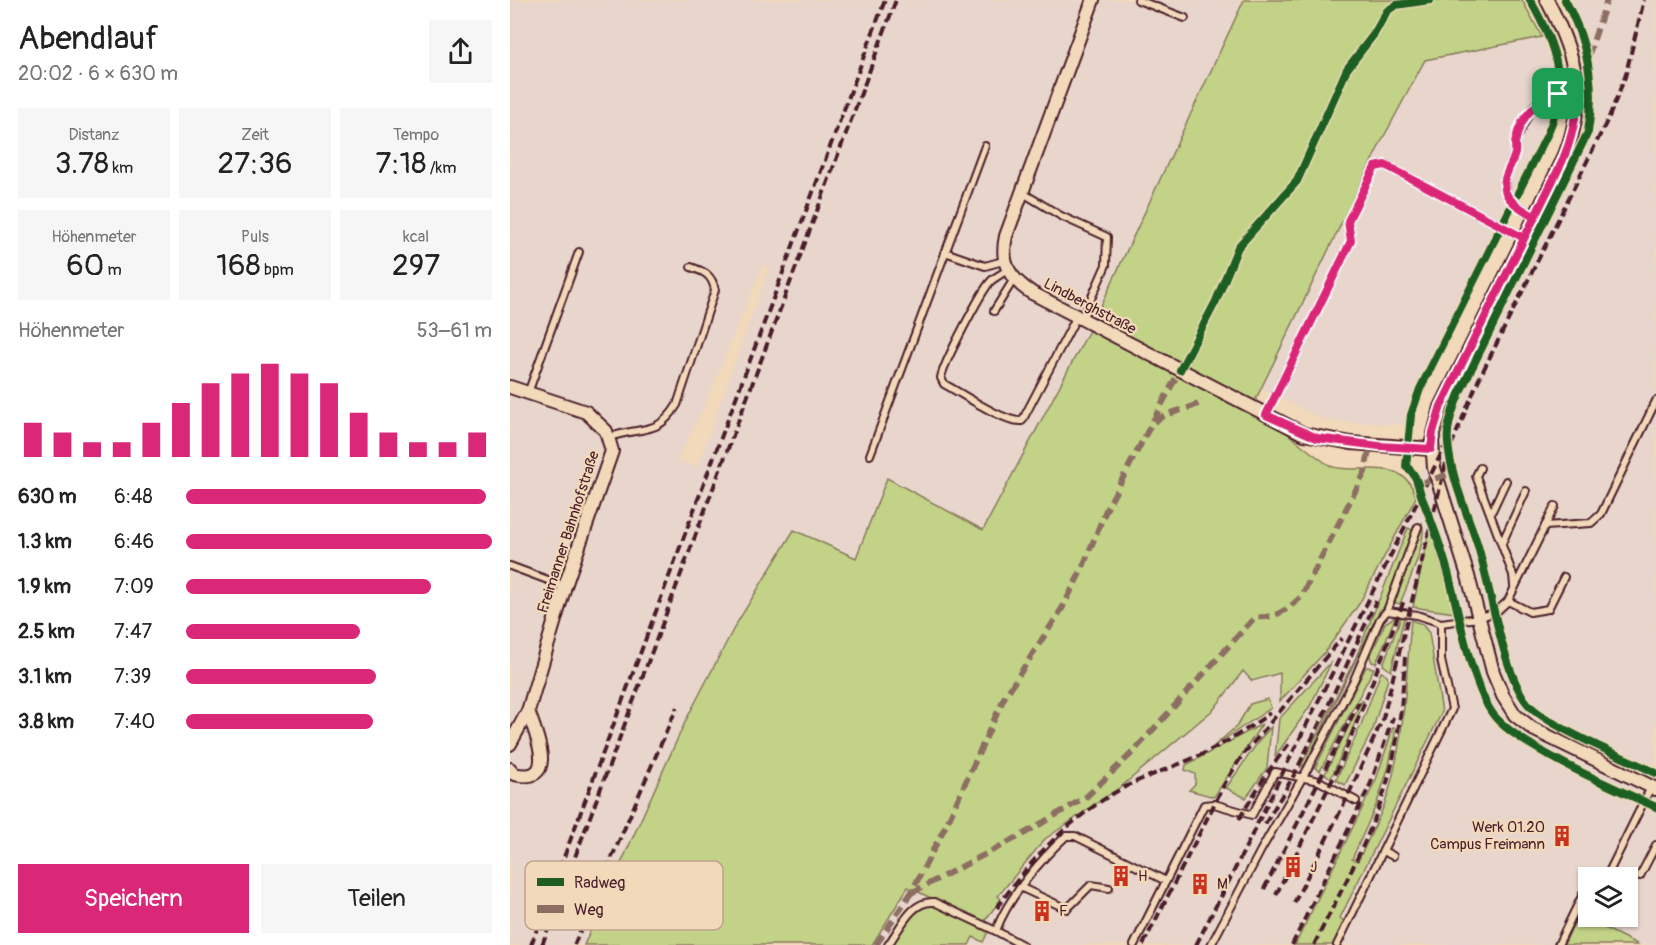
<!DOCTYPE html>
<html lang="de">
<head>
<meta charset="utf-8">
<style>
	body { margin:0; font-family:Pangolin,sans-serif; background:#f6f6f6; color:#222; height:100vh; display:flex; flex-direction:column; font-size:22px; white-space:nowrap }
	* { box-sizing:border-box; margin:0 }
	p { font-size:20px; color:#767676 }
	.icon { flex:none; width:33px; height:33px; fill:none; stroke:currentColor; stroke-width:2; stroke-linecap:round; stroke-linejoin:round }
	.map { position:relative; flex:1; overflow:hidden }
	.drawer { display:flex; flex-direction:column; background:#fff; width:510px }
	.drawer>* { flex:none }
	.controls { position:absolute; left:1068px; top:867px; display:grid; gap:12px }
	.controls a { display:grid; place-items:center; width:60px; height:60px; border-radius:0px; background:#fff; box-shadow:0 2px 4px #0004; font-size:30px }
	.pin { position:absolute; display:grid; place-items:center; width:51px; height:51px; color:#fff; margin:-26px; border-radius:12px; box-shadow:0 3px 9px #0006 }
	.round { display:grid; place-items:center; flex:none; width:63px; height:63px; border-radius:0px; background:#f6f6f6 }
	.summary { display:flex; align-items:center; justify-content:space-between; height:102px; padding:0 18px }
	h1 { font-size:33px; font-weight:600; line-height:45px }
	.stats { display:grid; grid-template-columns:repeat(3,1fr); gap:9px; height:102px; padding:6px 18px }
	.stats div { display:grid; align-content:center; border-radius:0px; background:#f6f6f6; text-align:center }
	.stats b { font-size:30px; font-weight:600 }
	.stats small { font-size:16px; font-weight:400 }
	.stats p { font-size:16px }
	.chart { height:168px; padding:12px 18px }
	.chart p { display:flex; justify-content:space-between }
	.chart svg { width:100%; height:108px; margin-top:6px; stroke:#db2777; stroke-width:6 }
	.button { display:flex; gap:12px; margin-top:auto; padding:12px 18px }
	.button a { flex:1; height:69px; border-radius:0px; background:#db2777; color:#fff; font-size:24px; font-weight:600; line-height:69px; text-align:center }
	.button a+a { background:#f6f6f6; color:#222 }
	ul { padding:0 18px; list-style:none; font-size:20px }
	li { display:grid; grid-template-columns:96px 72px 1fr; align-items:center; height:45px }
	li i { height:15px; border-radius:8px; background:#db2777 }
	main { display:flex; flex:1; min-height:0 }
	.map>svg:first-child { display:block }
</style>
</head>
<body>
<main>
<section class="drawer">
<div class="summary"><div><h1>Abendlauf</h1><p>20:02 · 6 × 630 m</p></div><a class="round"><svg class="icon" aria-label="share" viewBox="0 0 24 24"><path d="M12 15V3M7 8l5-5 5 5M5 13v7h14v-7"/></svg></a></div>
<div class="stats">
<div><p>Distanz</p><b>3.78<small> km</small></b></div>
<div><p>Zeit</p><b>27:36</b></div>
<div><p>Tempo</p><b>7:18<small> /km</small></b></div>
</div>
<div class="stats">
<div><p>Höhenmeter</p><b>60<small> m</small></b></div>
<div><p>Puls</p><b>168<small> bpm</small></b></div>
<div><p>kcal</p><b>297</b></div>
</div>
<div class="chart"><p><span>Höhenmeter</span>53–61 m</p>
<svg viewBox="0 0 160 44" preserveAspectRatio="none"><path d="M5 44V30M15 44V34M25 44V38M35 44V38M45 44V30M55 44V22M65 44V14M75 44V10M85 44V6M95 44V10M105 44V14M115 44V26M125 44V34M135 44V38M145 44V38M155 44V34"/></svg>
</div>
<ul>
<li><b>630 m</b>6:48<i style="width:98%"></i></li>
<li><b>1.3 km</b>6:46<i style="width:100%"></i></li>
<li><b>1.9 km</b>7:09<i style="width:80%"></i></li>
<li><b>2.5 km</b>7:47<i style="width:57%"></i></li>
<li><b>3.1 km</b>7:39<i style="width:62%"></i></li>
<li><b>3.8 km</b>7:40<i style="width:61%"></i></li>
</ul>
<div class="button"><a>Speichern</a><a>Teilen</a></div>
</section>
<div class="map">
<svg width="1146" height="945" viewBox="0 0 1146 945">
	<rect width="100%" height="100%" fill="#f2d9b9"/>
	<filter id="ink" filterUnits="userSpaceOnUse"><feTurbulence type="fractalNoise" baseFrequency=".0167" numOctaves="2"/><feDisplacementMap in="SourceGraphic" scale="12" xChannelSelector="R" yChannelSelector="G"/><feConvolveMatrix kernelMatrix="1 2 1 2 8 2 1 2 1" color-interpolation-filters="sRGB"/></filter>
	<g filter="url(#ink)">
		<g fill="#e8d6cc" fill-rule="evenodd">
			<path d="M0,0H734L582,325L473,530L377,478L346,559L284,531L225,626L176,720L74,945H0ZM253,265L259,267L187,467L167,461L197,400Z"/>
			<path d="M1056,0H1146V945H1129L1069,915L1054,945H362L398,887L473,923L491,899L488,896L535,839L883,470L902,482L933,436L1083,132ZM1078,878H1118V916H1078Z"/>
			<polygon points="1032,37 1045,64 1044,122 894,425 816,421 751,388 911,61"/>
		</g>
		<g fill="#c2d388" stroke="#86795a" stroke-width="1.5">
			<path d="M734,0H1012L1032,37L915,60L871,142L743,405C757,416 811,463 823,467C855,475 893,455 906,497L849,604L815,652L770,701V673L742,681L733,671L704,709L612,786L535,839L488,896L491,899L473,923L398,887L362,945H74L176,720L225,626L284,530L346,558L377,478L473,530L582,325Z"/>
			<path d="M912,523C918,541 897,586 890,604L884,602Z"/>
			<polygon points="898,528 904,531 877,605 870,610 795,764 790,768 846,657"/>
			<polygon points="921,532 945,613 903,607 918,535"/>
			<polygon points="886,616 866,663 862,662 860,657 875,623"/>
			<polygon points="891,617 894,618 881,671 873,665"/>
			<path d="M901,620L912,624L919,633L932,712L830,918L834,921L823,945H785L866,780L883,728H886L879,766L867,803L842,859L848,861C858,839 871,817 878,794C895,737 896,678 901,620Z"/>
			<polygon points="822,661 800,706 765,757 769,719"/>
			<polygon points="856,667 864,668 810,771 805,768"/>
			<polygon points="871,672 877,675 878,679 863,729 835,785 826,780 851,725"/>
			<polygon points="758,699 761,708 704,746 727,726 740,704"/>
			<polygon points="852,700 854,702 821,778 815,774"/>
			<polygon points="752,724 704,797 679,790 685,784 685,774 675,770 676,765"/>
			<polygon points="761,727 757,768 736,798 716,788 750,739"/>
			<polygon points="417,905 424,905 478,932 473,942 463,937 459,945 382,945 405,912"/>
			<polygon points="1068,915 1129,945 1054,945"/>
		</g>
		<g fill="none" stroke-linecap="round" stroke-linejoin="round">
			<defs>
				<g id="service">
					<polyline points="628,0 675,18"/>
					<polyline points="513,193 551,216 597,237 596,265 572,319"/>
					<polyline points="1025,217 1003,202 996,193 995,178 1005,153 1006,139 1022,108 1032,99 1067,92"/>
					<polyline points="435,252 475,266 493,261"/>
					<path d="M497,270C492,274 485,277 481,281C472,290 432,366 431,378L434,384C451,393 495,423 512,421L567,316"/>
					<polyline points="484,311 504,279"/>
					<polyline points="18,393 69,252"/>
					<polyline points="756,415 841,241 838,221 865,167 875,165 1014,238"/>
					<path d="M98,438C130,425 147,438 167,405L205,290C202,275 195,272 181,267"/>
					<polyline points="360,455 475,146"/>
					<polyline points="970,468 966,476 1003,575 1004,586"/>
					<polyline points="981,513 996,481"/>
					<polyline points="1035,526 1081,523 1091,514 1146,401"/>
					<polyline points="992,543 1016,491"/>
					<polyline points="0,566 54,586"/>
					<polyline points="998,601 1020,612 1038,609 1054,577"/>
					<polyline points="877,611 908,527"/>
					<polyline points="873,851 883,856"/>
					<polyline points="1130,876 1146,845"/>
					<polyline points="1096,878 1141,787"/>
					<polyline points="512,888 557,909 581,885 599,888"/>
					<path d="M378,945C390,929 401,900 424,902L486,931"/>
					<path d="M512,945L486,931C497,899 531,859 556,836H565L656,881"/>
					<polyline points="624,945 694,805 704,804 742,815 765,772 809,781 846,801"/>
					<polyline points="701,945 751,850 798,768 844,680 870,619 877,611 907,615 931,623 968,618 986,612 998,601 1045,506"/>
					<polyline points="827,945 942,709 931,660 931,623"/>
					<polyline points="1048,945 1073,894"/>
				</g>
				<g id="minor">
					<path d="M583,0L496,236C490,263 499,278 522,293L794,434L841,443L921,449"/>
					<path d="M1037,0C1067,58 1079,100 1052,162L931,407L922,441L924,468L958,576L983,672L993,696L1005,715L1023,729L1146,789"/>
					<polyline points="0,387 76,412 96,431 102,451 55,586 18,711 0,744"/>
					<path d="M0,769L4,774C50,785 25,732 18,711"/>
				</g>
			</defs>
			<use href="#service" stroke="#4a1f2b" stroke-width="10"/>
			<use href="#minor" stroke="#4a1f2b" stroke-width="16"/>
			<use href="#service" stroke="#f2d9b9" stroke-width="6"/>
			<use href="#minor" stroke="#f2d9b9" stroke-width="12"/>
			<g stroke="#4a1f2b" stroke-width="4" stroke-dasharray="9 4.5" stroke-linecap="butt">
				<polyline points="729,819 757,773 781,741"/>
				<polyline points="755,824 784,775 817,708 866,601"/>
				<polyline points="754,889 849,702"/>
				<polyline points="766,895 832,760 895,598"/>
				<polyline points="711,897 934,448"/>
				<polyline points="784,903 838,796 873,718 939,451 968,381 1099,117 1115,77 1134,0"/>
				<path d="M487,908C517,864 553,825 599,796C626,779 657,770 686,757C712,745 737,730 760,713"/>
				<polyline points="21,945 375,0"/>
				<polyline points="32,945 386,0"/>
				<polyline points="64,945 167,707"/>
				<polyline points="633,945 715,783 732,756 832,638"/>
				<polyline points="686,945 714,890"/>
				<polyline points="782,945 861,783 883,717"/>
				<path d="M804,945C829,894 858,843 875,789C889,746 892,702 895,657"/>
			</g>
			<g stroke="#8d6e63" stroke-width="6" stroke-dasharray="12 6" stroke-linecap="butt">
				<polyline points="1078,57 1097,0"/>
				<path d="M644,422C661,409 680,411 692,401"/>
				<polyline points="908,484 943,473"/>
				<path d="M401,893L510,836L576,797L622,753L745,617C765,619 777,610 791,597L855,472L860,445"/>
				<polyline points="366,945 401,893 437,823 494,698 553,607 572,569 596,510 672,366"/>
			</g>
			<defs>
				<g id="cycleway">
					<path d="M1020,0C1046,45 1060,85 1037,135L910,389L901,415L896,467C907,473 908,487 912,498C922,522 931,547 938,572C948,609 962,691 986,718C1014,749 1106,789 1146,807"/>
					<path d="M1055,0C1078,42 1086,85 1078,132L949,394C943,410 936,426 938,443C941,478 956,510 967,543C980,584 993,675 1018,704C1040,728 1114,757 1146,773"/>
					<polyline points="670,370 706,301 728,247 787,181 837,69 864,34 877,11 886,5 920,0"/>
				</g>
			</defs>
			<use href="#cycleway" stroke="#f2d9b9" stroke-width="11"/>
			<use href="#cycleway" stroke="#1b5e20" stroke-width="8"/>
		</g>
	</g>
	<g fill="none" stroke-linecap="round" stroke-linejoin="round" filter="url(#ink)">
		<defs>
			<path id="route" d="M1048,94L1067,92C1067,117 1062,139 1052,162L931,406L923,432L921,449L869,446L807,438L756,415L841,241L838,221L865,167L875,165L1014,238L1025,217C1016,211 1001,204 996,193C990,178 1002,167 1005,153C1006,149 1004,144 1006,139C1011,116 1027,101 1048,94"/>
		</defs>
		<use href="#route" stroke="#fff" stroke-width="12"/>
		<use href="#route" stroke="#db2777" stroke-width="8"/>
	</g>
	<defs>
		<symbol id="building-bare" viewBox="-9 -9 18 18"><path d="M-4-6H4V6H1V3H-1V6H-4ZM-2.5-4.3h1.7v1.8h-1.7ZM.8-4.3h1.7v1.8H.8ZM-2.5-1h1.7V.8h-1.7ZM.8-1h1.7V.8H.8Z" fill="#c8321e" stroke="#f2d9b9" stroke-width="2.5" paint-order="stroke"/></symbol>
	</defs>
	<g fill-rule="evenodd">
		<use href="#building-bare" x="1037" y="821" width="30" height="30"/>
		<use href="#building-bare" x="768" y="852" width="30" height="30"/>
		<use href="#building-bare" x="596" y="861" width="30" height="30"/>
		<use href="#building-bare" x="675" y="869" width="30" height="30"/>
		<use href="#building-bare" x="517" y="896" width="30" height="30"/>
	</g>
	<g text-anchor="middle" stroke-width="4.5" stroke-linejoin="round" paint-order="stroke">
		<g font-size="15" fill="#4a1f2b" stroke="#f2d9b9">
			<text transform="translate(580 306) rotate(28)" y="5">Lindberghstraße</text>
			<text transform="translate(58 532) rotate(-72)" y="5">Freimanner Bahnhofstraße</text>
		</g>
		<g font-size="15" fill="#4a1f2b" stroke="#f2d9b9" text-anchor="start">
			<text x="1035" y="832" text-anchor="end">Werk 01.20<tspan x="1035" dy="17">Campus Freimann</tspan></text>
			<text x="800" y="872">J</text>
			<text x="628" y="881">H</text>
			<text x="707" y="889">M</text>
			<text x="549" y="916">F</text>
		</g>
	</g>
	<rect x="15" y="861" width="198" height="69" rx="9" fill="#f2d9b9" stroke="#c0a18e" stroke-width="1.5"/>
	<rect x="27" y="878" width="27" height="8" fill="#1b5e20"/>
	<rect x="27" y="905" width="27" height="8" fill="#8d6e63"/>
	<g font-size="16" fill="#4a1f2b">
		<text x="64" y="888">Radweg</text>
		<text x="64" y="915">Weg</text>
	</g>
</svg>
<div class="controls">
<a><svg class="icon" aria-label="layers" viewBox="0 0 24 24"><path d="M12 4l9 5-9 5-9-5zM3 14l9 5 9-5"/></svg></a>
</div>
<div class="pin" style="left:1048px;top:94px;background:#1e9e55"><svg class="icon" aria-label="arrive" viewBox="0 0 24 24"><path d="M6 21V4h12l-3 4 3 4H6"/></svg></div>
</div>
</main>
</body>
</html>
